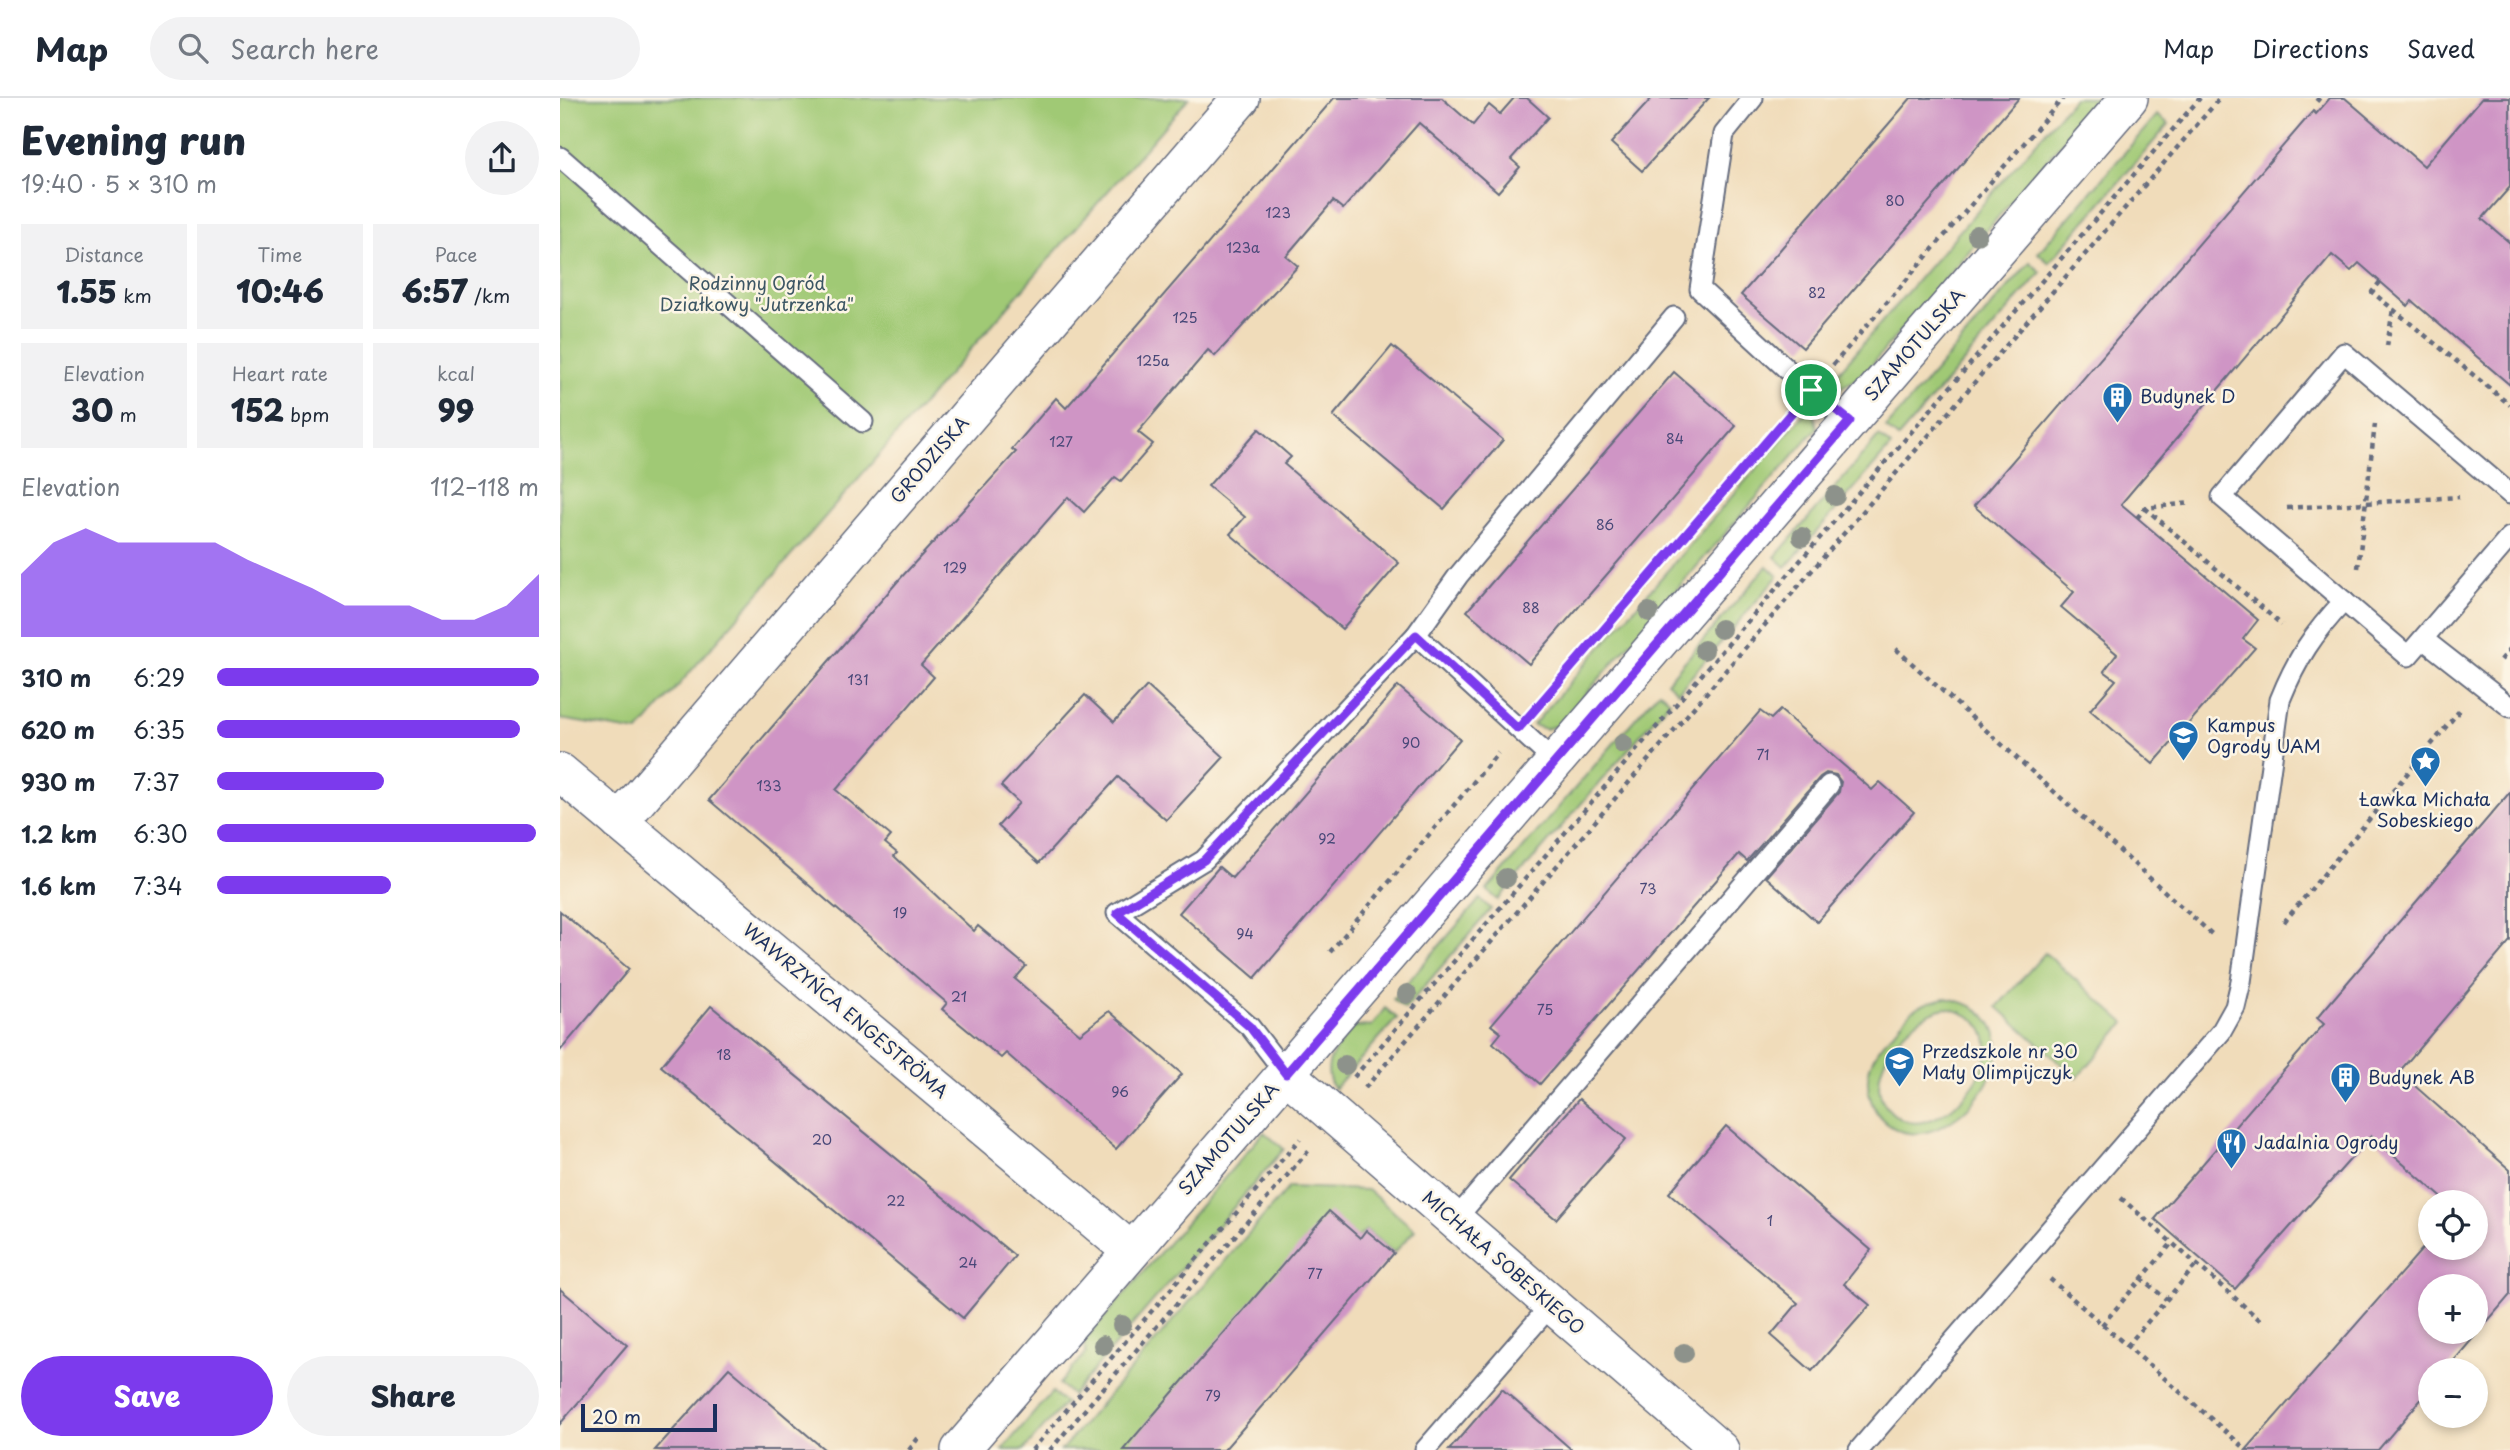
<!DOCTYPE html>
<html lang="en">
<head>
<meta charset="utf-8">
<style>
	body { margin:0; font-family:"Playpen Sans",sans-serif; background:#f2f2f3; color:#1f2937; height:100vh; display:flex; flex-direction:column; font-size:26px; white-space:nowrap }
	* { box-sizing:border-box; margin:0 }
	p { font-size:23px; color:#747a83 }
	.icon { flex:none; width:38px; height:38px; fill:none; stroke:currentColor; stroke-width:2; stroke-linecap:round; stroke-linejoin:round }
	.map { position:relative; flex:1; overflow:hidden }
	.side { display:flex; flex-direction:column; background:#fff; width:560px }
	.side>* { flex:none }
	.fabs { position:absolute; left:1858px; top:1092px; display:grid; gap:14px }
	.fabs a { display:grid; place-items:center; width:70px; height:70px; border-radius:50%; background:#fff; box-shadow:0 4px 10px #0003; font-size:35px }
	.scale { position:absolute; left:21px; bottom:18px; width:136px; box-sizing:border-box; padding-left:7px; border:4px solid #1b2f5e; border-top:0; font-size:19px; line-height:24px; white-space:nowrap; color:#1b2f5e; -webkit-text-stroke:5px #fcf5e5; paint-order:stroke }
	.pin { position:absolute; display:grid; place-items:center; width:60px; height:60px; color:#fff; margin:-30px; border:4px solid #fff; border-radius:50%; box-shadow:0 2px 7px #0007 }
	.round { display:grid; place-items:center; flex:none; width:74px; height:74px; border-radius:37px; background:#f2f2f3 }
	.head { display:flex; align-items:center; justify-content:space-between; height:119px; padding:0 21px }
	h1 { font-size:38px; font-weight:800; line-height:52px }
	.figures { display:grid; grid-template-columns:repeat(3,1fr); gap:10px; height:119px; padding:7px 21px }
	.figures div { display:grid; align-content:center; border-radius:0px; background:#f2f2f3; text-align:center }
	.figures b { font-size:30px; font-weight:800 }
	.figures small { font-size:19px; font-weight:400 }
	.figures p { font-size:19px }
	.chart { height:196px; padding:14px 21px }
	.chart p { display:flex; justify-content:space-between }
	.chart svg { width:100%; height:126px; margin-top:7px; fill:#7c3aed; opacity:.7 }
	.primary-button { display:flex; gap:14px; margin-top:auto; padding:14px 21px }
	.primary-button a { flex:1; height:80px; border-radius:42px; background:#7c3aed; color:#fff; font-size:28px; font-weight:800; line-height:80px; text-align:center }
	.primary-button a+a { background:#f2f2f3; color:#1f2937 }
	ul { padding:0 21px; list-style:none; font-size:23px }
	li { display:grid; grid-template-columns:112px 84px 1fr; align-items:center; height:52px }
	li i { height:18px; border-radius:9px; background:#7c3aed }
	header { display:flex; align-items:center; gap:42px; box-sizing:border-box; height:98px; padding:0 35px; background:#fff; border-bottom:2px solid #e0e1e3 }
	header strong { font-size:33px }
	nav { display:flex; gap:38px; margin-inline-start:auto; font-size:24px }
	.search { width:490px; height:63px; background:#f2f2f3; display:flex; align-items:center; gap:18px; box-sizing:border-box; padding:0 24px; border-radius:38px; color:#747a83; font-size:26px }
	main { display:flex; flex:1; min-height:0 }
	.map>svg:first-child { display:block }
</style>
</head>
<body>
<header>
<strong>Map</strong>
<div class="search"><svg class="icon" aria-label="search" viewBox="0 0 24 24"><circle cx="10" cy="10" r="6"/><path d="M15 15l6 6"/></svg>Search here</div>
<nav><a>Map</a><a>Directions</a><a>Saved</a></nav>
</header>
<main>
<section class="side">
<div class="head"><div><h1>Evening run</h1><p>19:40 · 5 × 310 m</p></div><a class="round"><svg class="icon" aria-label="share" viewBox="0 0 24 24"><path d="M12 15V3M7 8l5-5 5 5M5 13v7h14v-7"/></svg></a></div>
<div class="figures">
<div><p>Distance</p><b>1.55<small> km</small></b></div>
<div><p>Time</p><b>10:46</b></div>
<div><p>Pace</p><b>6:57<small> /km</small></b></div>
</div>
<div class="figures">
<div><p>Elevation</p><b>30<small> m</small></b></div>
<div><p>Heart rate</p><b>152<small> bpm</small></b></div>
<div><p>kcal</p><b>99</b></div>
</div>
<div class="chart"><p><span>Elevation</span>112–118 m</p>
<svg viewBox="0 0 160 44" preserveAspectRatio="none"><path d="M0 44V22L10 11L20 6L30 11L40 11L50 11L60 11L70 17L80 22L90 27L100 33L110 33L120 33L130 38L140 38L150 33L160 22V44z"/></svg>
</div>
<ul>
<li><b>310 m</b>6:29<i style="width:100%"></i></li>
<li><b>620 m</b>6:35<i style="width:94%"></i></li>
<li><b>930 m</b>7:37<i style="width:52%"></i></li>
<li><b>1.2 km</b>6:30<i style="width:99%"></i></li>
<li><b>1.6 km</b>7:34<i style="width:54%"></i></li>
</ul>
<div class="primary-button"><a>Save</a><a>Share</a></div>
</section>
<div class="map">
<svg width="1950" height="1352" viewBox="0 0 1950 1352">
	<rect width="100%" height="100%" fill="#fcf5e5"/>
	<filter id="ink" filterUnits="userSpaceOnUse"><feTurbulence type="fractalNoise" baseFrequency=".0143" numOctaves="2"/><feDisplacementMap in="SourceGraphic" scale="14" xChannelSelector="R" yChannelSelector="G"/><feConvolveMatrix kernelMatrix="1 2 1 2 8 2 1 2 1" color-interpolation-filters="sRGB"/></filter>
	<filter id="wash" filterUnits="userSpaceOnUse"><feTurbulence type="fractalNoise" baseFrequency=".00686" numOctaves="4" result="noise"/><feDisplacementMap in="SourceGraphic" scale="28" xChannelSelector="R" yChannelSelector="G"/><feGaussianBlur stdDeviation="1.57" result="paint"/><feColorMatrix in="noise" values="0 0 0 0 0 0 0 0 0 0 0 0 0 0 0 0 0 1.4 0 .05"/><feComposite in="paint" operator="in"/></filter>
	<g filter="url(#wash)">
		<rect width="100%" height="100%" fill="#f0dcba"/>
		<g fill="#a0c975" stroke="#5e7c6a" stroke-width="2" fill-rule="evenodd">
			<polygon points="0,0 629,0 78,634 0,621"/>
			<polygon points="1514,0 1540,0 1303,277 1280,290 1270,284"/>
			<polygon points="1597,17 1609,26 1489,165 1478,155"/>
			<polygon points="1470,164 1481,174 1338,340 1326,330"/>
			<polygon points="1248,311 1254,315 1257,330 999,627 985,631 973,627"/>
			<polygon points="1319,338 1331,348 1226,469 1215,459"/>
			<polygon points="1207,468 1218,478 1118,594 1107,584"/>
			<polygon points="1099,593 1110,603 938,802 927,792"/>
			<polygon points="920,801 931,811 845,911 833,901"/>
			<polygon points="1485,855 1565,925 1517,980 1437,909"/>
			<path d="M1386,900C1501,922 1397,1061 1336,1031C1311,1019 1302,988 1312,963C1317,950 1329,940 1338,929C1343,923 1349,915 1356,910C1366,904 1375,902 1386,900ZM1386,910C1482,929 1386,1049 1339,1020C1289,989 1344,917 1386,910Z"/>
			<path d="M825,910L837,920L774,991C758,966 778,948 794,929L812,928Z"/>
			<polygon points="704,1034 724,1051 512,1297 499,1286 526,1255 524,1243"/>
			<polygon points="729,1089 808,1092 855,1132 834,1155 806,1132 563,1352 501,1352"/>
			<polygon points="492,1294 505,1305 464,1352 442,1352"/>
		</g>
		<g id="blocks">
			<g fill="#cf95c5" fill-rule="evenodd">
				<polygon points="774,0 882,0 913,27 929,7 940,16 954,0 967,0 988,19 951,61 960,69 938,94 859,25 783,111 773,103 726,158 738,168 655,258 648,252 578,334 593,346 561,383 555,379 524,414 508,399 361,567 374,579 276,692 331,738 325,745 337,755 334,758 414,833 418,828 466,868 455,881 520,936 549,913 622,976 556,1051 446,955 441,960 382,911 387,905 149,702 338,483 456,354 452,351 496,300 506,310"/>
				<polygon points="1092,0 1149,0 1082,73 1051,45"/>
				<polygon points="1351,0 1459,0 1243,250 1181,197"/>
				<polygon points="1770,0 1785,0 1864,68 1922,0 1950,0 1950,89 1922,121 1950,145 1950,287 1852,203 1848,208 1799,165 1791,173 1772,157 1561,406 1698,522 1683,541 1695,550 1593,666 1530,612 1556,582 1544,573 1557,556 1501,509 1514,494 1414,408 1753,13 1756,16"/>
				<polygon points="832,248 943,342 884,411 773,318"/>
				<polygon points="1114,274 1176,328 969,566 907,513"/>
				<polygon points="699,331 731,359 724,366 839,465 782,531 670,436 685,419 648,388"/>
				<polygon points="587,588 664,659 606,722 558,679 479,765 438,728 459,705 441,688 525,597 554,624"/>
				<polygon points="838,588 900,641 695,880 619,815 659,769 672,780"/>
				<polygon points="1220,612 1312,692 1320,684 1354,714 1257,824 1206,779 1279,694 1281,684 1276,677 1266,675 1260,679 1187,763 1179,756 980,986 933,945 941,935 931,927 1200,613 1211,621"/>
				<path d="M1950,694V843L1839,974L1950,1072V1197L1886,1272H1871V1290L1818,1352H1686L1871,1141V1150H1916V1104H1887L1811,1038L1675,1191L1595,1121L1764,926L1757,920ZM1871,1188H1916V1234H1871Z"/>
				<polygon points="0,813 69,871 0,953"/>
				<polygon points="151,908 455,1158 403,1220 101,968"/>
				<polygon points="1019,1001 1066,1041 996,1121 949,1082"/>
				<polygon points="1166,1028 1311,1152 1284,1186 1310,1207 1252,1273 1211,1237 1238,1205 1109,1095"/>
				<polygon points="769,1113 800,1140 806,1132 834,1155 664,1352 563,1352"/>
				<polygon points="0,1191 67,1247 0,1326"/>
				<polygon points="169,1270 265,1352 95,1352"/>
				<polygon points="942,1291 1012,1352 889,1352"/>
			</g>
		</g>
	</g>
	<g filter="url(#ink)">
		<use href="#blocks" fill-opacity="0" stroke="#666c7e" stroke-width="2"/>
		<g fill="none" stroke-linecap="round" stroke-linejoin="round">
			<defs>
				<g id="lane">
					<polyline points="1193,0 1164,36 1140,191 1243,286 1290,323"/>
					<polyline points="0,59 303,324"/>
					<polyline points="1950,396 1784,255 1662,399 1848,558 1950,439"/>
					<polyline points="856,537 898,478 1114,219"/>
					<polyline points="1863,541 1950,609"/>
					<polyline points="726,976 690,929 557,815 644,762 856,537 995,664"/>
					<polyline points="894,1123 1269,687"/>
					<polyline points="865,1352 991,1207"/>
					<path d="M1299,1352L1661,934L1675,909L1681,884L1720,602C1737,560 1753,536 1784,503"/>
				</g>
				<g id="street">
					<polyline points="0,674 571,1153"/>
					<polyline points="59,724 681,0"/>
					<polyline points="726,976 1160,1352"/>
					<polyline points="400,1352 1569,0"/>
				</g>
			</defs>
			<use href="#lane" stroke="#666c7e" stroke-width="23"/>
			<use href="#street" stroke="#666c7e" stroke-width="40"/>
			<g stroke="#666c7e" stroke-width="4.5" stroke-dasharray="5 5" stroke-linecap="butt">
				<polyline points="1756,0 1764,7"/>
				<polyline points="1820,184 1812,194 1950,307"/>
				<polyline points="1827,248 1833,211"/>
				<polyline points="1273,267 1503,0"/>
				<polyline points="1585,410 1722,527"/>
				<polyline points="1727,410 1899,399"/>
				<polyline points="1577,420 1585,410 1631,405"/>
				<polyline points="1798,470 1815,326"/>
				<polyline points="1336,551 1654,838"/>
				<polyline points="1941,562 1950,551"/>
				<polyline points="980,606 1230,316"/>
				<polyline points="1724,824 1900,612"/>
				<polyline points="770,854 938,655"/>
				<polyline points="794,979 1640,0"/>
				<polyline points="805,990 1660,0"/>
				<polyline points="1561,1100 1700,1222"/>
				<polyline points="1581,1180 1606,1201"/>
				<polyline points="1490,1181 1687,1352"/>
				<polyline points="1542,1227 1612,1145"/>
				<polyline points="1567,1248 1637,1166"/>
				<polyline points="349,1352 359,1339"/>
				<polyline points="472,1352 740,1041"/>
				<polyline points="490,1352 750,1051"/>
			</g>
			<use href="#lane" stroke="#fff" stroke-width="19"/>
			<use href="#street" stroke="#fff" stroke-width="37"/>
		</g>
		<g fill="#8d928b">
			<circle cx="1417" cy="137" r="10"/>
			<circle cx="1275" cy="398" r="10"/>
			<circle cx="1242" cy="439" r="10"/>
			<circle cx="1089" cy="514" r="10"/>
			<circle cx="1161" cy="531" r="10"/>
			<circle cx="1144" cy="552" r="10"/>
			<circle cx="1063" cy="646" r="10"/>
			<circle cx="946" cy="780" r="10"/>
			<circle cx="847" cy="896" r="10"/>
			<circle cx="785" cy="967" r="10"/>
			<circle cx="562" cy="1227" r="10"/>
			<circle cx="543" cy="1247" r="10"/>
			<circle cx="1124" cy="1255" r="10"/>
		</g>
	</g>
	<g fill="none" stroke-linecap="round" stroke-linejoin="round" filter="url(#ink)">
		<defs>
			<polygon id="route" points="1251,292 1290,323 726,976 690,929 557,815 644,762 856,537 958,631"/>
		</defs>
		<use href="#route" stroke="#fff" stroke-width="14"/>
		<use href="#route" stroke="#7c3aed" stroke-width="9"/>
	</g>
	<defs>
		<symbol id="building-pin" viewBox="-11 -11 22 30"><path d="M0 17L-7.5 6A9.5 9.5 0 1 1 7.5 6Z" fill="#1f6fb2" stroke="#fcf5e5"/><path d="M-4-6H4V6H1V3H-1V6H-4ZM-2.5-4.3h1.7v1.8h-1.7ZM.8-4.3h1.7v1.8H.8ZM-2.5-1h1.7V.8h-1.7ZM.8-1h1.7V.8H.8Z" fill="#fff"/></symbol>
		<symbol id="university-pin" viewBox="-11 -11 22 30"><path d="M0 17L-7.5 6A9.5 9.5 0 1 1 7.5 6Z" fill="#1f6fb2" stroke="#fcf5e5"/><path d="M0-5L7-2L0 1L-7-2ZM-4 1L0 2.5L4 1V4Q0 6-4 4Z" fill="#fff"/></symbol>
		<symbol id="sight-pin" viewBox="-11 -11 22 30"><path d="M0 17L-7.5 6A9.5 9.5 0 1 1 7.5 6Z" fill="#1f6fb2" stroke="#fcf5e5"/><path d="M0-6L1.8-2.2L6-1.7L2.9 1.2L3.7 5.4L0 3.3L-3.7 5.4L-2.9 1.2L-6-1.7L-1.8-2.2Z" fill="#fff"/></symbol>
		<symbol id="school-pin" viewBox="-11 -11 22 30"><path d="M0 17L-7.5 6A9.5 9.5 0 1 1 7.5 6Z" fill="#1f6fb2" stroke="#fcf5e5"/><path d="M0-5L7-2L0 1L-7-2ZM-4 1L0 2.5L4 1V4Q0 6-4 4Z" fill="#fff"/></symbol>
		<symbol id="restaurant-pin" viewBox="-11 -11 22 30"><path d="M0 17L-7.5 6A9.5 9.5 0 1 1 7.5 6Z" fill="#1f6fb2" stroke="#fcf5e5"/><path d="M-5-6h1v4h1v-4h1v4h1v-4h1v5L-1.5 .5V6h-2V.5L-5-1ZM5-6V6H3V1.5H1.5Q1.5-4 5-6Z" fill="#fff"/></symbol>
	</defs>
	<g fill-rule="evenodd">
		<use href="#building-pin" x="1540" y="282" width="35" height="47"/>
		<use href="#university-pin" x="1606" y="620" width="35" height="47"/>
		<use href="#sight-pin" x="1848" y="646" width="35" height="47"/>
		<use href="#school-pin" x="1322" y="946" width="35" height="47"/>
		<use href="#building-pin" x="1768" y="962" width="35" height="47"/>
		<use href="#restaurant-pin" x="1654" y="1028" width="35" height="47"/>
	</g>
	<g text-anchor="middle" stroke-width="5" stroke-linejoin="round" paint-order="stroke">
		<g font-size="14" fill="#484878">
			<text x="1335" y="108">80</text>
			<text x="718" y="120">123</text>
			<text x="683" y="155">123a</text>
			<text x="1257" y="200">82</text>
			<text x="625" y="225">125</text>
			<text x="593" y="268">125a</text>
			<text x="1115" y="346">84</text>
			<text x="501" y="349">127</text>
			<text x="1045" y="432">86</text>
			<text x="395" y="475">129</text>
			<text x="971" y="515">88</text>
			<text x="298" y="587">131</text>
			<text x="851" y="650">90</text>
			<text x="1203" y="662">71</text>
			<text x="209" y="693">133</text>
			<text x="767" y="746">92</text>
			<text x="1088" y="796">73</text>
			<text x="340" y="820">19</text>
			<text x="685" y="841">94</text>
			<text x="399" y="904">21</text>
			<text x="985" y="917">75</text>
			<text x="164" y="962">18</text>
			<text x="560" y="999">96</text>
			<text x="262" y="1047">20</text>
			<text x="336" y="1108">22</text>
			<text x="1210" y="1128">1</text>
			<text x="408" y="1170">24</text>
			<text x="755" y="1181">77</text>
			<text x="653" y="1303">79</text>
		</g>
		<g font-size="18" fill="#3c5664" stroke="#fcf5e5">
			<text x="197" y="192">Rodzinny Ogród<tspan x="197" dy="21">Działkowy "Jutrzenka"</tspan></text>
		</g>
		<g font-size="18" fill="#1b2f5e" stroke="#fcf5e5">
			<text transform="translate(1355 247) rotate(-49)" y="6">SZAMOTULSKA</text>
			<text transform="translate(370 362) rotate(-49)" y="6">GRODZISKA</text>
			<text transform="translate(285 913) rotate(40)" y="6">WAWRZYŃCA ENGESTRÖMA</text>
			<text transform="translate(669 1041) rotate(-49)" y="6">SZAMOTULSKA</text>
			<text transform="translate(943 1165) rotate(41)" y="6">MICHAŁA SOBESKIEGO</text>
		</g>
		<g font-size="18" fill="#1b2f5e" stroke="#fcf5e5" text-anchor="start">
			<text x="1580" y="305">Budynek D</text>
			<text x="1647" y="634">Kampus<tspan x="1647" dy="21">Ogrody UAM</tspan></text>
			<text x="1865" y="708" text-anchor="middle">Ławka Michała<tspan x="1865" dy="21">Sobeskiego</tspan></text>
			<text x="1362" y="960">Przedszkole nr 30<tspan x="1362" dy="21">Mały Olimpijczyk</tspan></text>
			<text x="1808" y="986">Budynek AB</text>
			<text x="1694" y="1051">Jadalnia Ogrody</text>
		</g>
	</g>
</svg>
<div class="fabs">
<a><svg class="icon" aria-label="locate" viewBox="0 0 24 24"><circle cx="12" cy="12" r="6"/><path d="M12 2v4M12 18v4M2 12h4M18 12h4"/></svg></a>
<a>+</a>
<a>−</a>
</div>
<div class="scale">20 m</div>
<div class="pin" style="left:1251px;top:292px;background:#1e9e55"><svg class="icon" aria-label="arrive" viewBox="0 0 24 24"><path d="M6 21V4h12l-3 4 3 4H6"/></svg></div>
</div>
</main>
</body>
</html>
